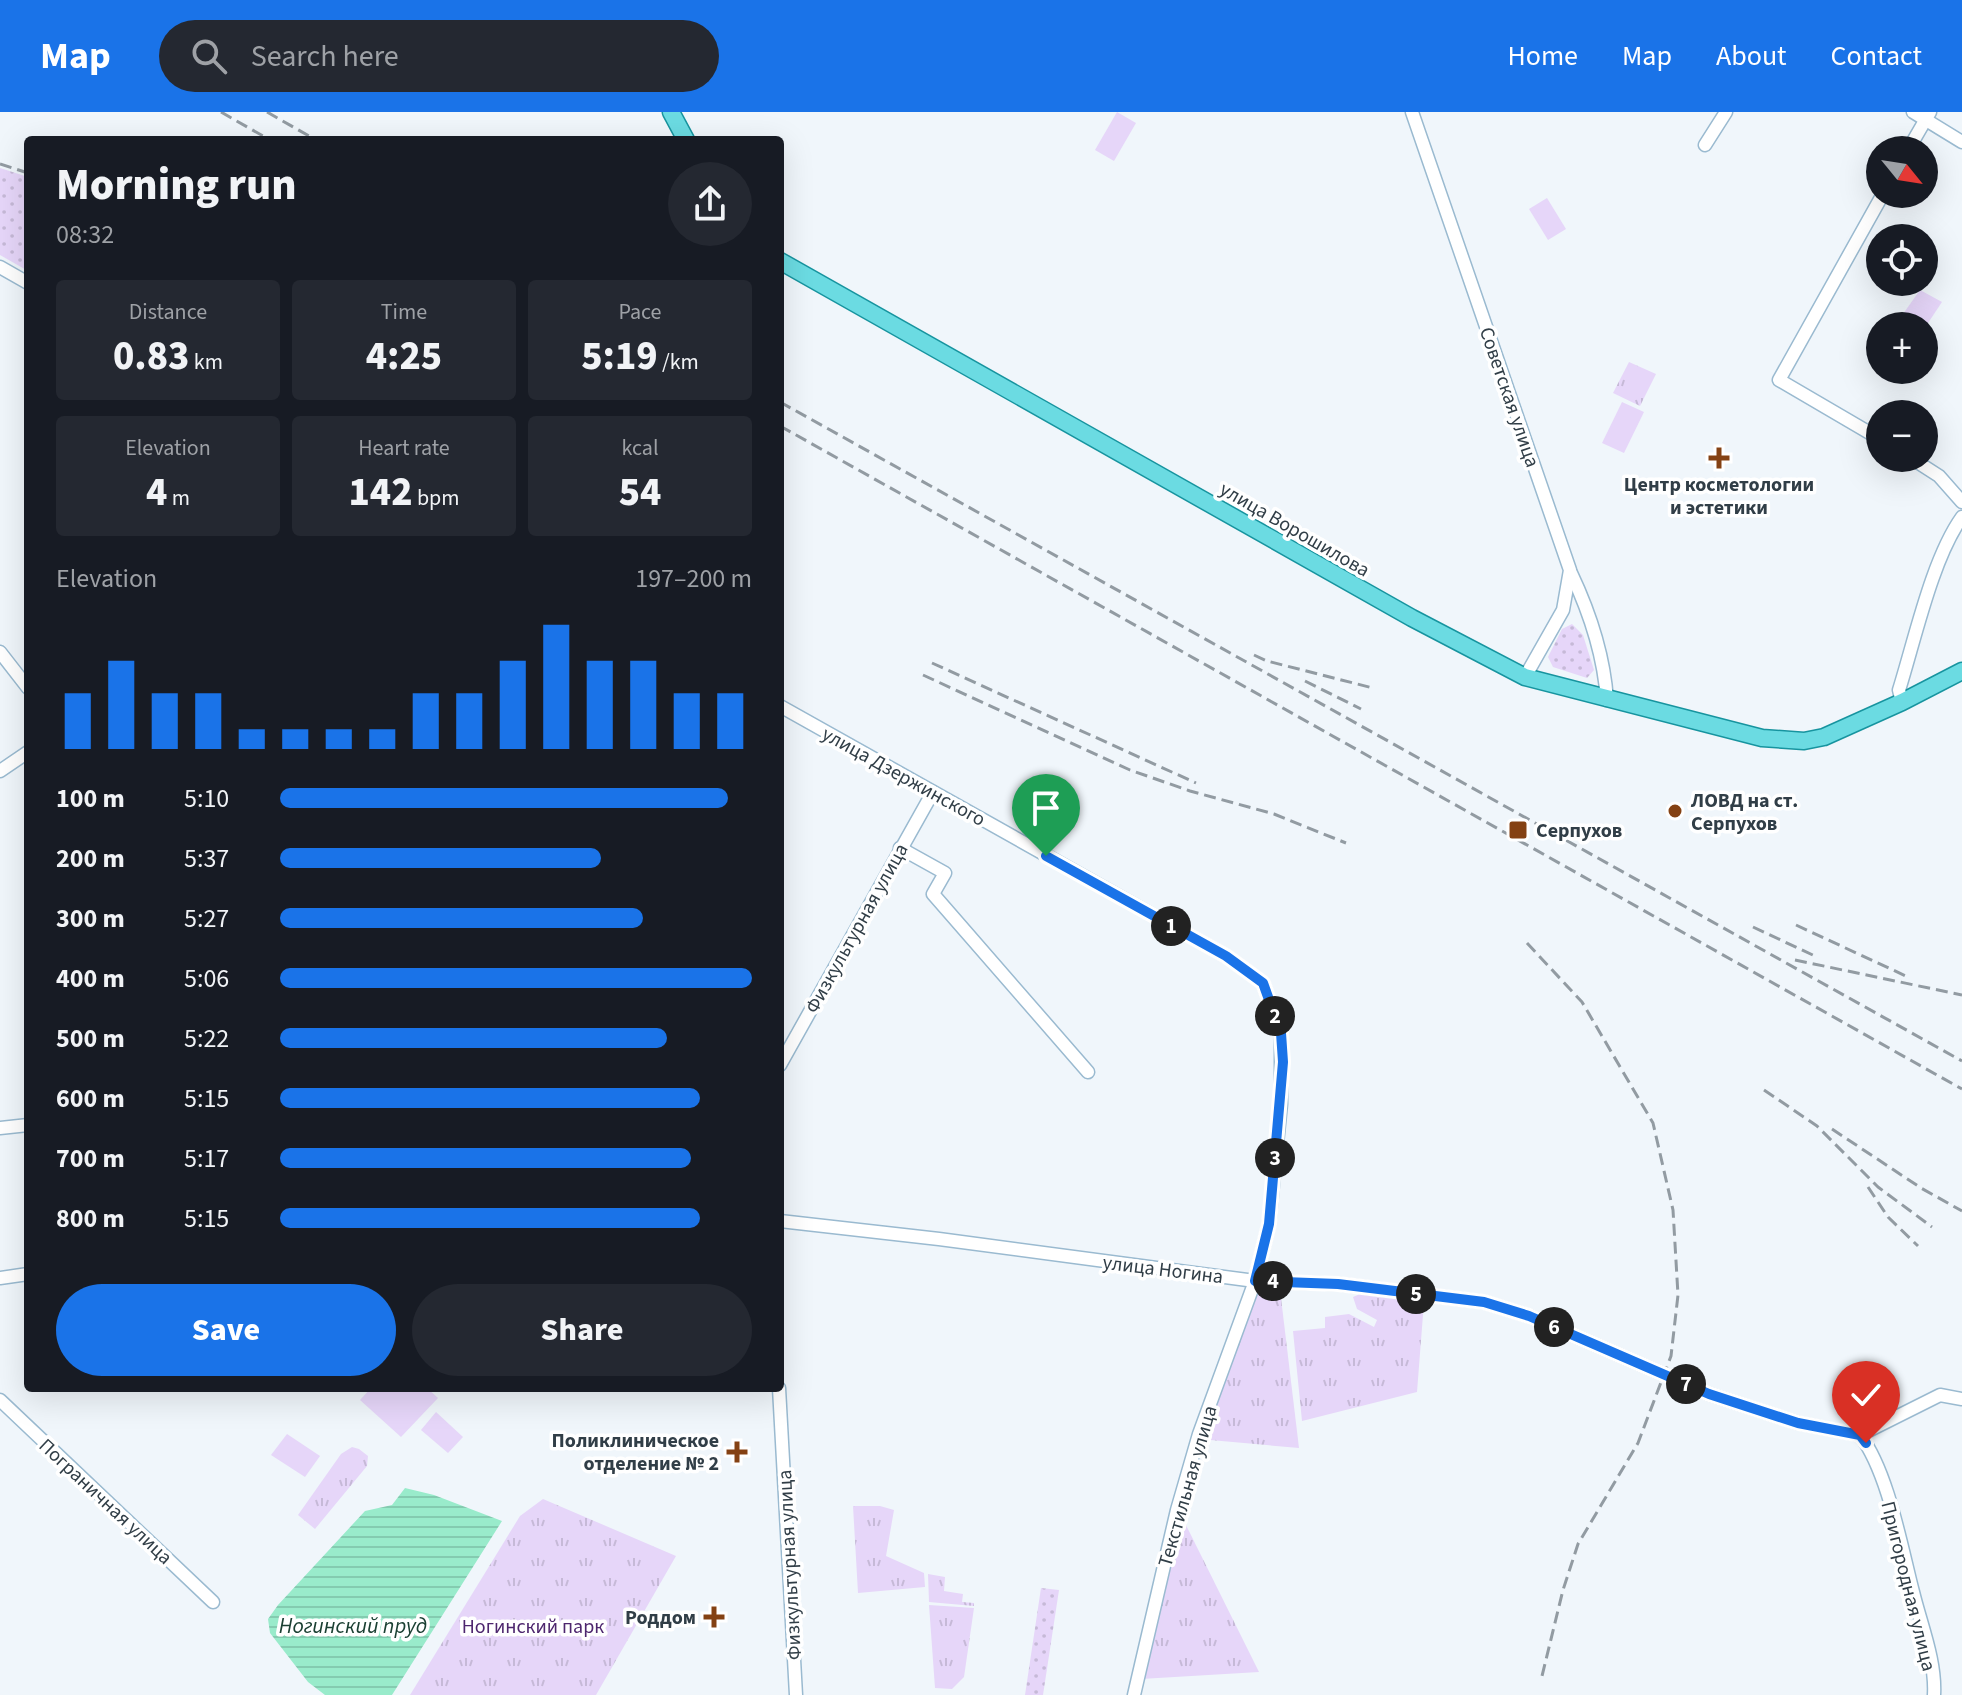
<!DOCTYPE html>
<html lang="en">
<head>
<meta charset="utf-8">
<style>
	body { margin:0; font-family:"Source Sans 3",sans-serif; background:#242831; color:#f1f3f6; height:100vh; display:flex; flex-direction:column; font-size:30px; white-space:nowrap }
	* { box-sizing:border-box; margin:0 }
	p { font-size:26px; color:#9ea1a6 }
	.icon { flex:none; width:44px; height:44px; fill:none; stroke:currentColor; stroke-width:2; stroke-linecap:round; stroke-linejoin:round }
	.map { position:relative; flex:1; overflow:hidden }
	.sheet { position:absolute; left:24px; top:24px; width:760px; height:1256px; display:flex; flex-direction:column; background:#171b24; border-radius:8px; box-shadow:0 8px 32px #0002 }
	.sheet>* { flex:none }
	.needle { width:52px; rotate:120deg }
	.buttons { position:absolute; left:1866px; top:24px; display:grid; gap:16px }
	.buttons a { display:grid; place-items:center; width:72px; height:72px; border-radius:50%; background:#171b24; box-shadow:0 8px 32px #0002; font-size:40px }
	.pin { position:absolute; display:grid; place-items:center; width:68px; height:68px; color:#fff; margin:-82px -34px; border-radius:50% 50% 50% 0; rotate:-45deg; box-shadow:0 0 8px #0007 }
	.pin .icon { rotate:45deg }
	.km { position:absolute; width:40px; height:40px; margin:-20px; border-radius:50%; background:#222; color:#fff; font-size:22px; line-height:40px; text-align:center }
	.round { display:grid; place-items:center; flex:none; width:84px; height:84px; border-radius:42px; background:#242831 }
	.head { display:flex; align-items:center; justify-content:space-between; height:136px; padding:0 32px }
	h1 { font-size:44px; font-weight:800; line-height:60px }
	.stats { display:grid; grid-template-columns:repeat(3,1fr); gap:12px; height:136px; padding:8px 32px }
	.stats div { display:grid; align-content:center; border-radius:8px; background:#242831; text-align:center }
	.stats b { font-size:40px; font-weight:800 }
	.stats small { font-size:22px; font-weight:400 }
	.stats p { font-size:22px }
	.chart { height:224px; padding:16px 32px }
	.chart p { display:flex; justify-content:space-between }
	.chart svg { width:100%; height:144px; margin-top:8px; stroke:#1a73e8; stroke-width:6 }
	.button { display:flex; gap:16px; margin-top:auto; padding:16px 32px }
	.button a { flex:1; height:92px; border-radius:48px; background:#1a73e8; color:#fff; font-size:32px; font-weight:800; line-height:92px; text-align:center }
	.button a+a { background:#242831; color:#f1f3f6 }
	ul { padding:0 32px; list-style:none; font-size:26px }
	li { display:grid; grid-template-columns:128px 96px 1fr; align-items:center; height:60px }
	li i { height:20px; border-radius:10px; background:#1a73e8 }
	header { display:flex; align-items:center; gap:48px; box-sizing:border-box; height:112px; padding:0 40px; background:#1a73e8; color:#fff }
	header strong { font-size:38px }
	nav { display:flex; gap:44px; margin-inline-start:auto; font-size:28px }
	.search { width:560px; height:72px; background:#242831; display:flex; align-items:center; gap:20px; box-sizing:border-box; padding:0 28px; border-radius:44px; color:#9ea1a6; font-size:30px }
	.map>svg:first-child { display:block }
</style>
</head>
<body>
<header>
<strong>Map</strong>
<div class="search"><svg class="icon" aria-label="search" viewBox="0 0 24 24"><circle cx="10" cy="10" r="6"/><path d="M15 15l6 6"/></svg>Search here</div>
<nav><a>Home</a><a>Map</a><a>About</a><a>Contact</a></nav>
</header>
<div class="map">
<svg width="1962" height="1583" viewBox="0 0 1962 1583">
	<defs>
		<pattern id="grass-dots" width="8" height="8" patternUnits="userSpaceOnUse" patternTransform="scale(2)"><rect width="8" height="8" fill="#e6d6f9"/><path d="M2 2h.1M6 6h.1" fill="none" stroke="#c6b9d7" stroke-width="1.8" stroke-linecap="round"/></pattern>
		<pattern id="park-tufts" width="24" height="20" patternUnits="userSpaceOnUse" patternTransform="scale(2)"><rect width="24" height="20" fill="#e6d6f9"/><path d="M3 7l-1-3M5 7V3M7 7l1-3M15 17l-1-3M17 17v-4M19 17l1-3" fill="none" stroke="#c6b9d7"/></pattern>
		<pattern id="water-rules" width="6" height="5" patternUnits="userSpaceOnUse" patternTransform="scale(2)"><rect width="6" height="5" fill="#99ebcb"/><path d="M0 2.5h6" fill="none" stroke="#84cbb0"/></pattern>
	</defs>
	<rect width="100%" height="100%" fill="#f0f6fb"/>
	<g fill="url(#grass-dots)">
		<polygon points="0,56 28,65 28,159 0,143"/>
		<polygon points="1572,512 1583,523 1594,558 1587,566 1553,555 1548,545 1562,517"/>
		<polygon points="1041,1476 1059,1478 1043,1583 1025,1583"/>
	</g>
	<g fill="url(#park-tufts)">
		<polygon points="1629,250 1656,262 1640,294 1613,281"/>
		<polygon points="1258,1166 1281,1186 1299,1336 1199,1327"/>
		<polygon points="1360,1182 1424,1190 1417,1280 1302,1309 1293,1219 1325,1216 1325,1205 1349,1202 1374,1215 1377,1208 1357,1197 1353,1185"/>
		<polygon points="352,1335 359,1337 368,1344 367,1354 315,1417 298,1403 341,1342"/>
		<polygon points="543,1387 676,1444 596,1583 410,1583 520,1404"/>
		<polygon points="853,1394 880,1394 894,1398 886,1444 924,1461 925,1475 858,1481"/>
		<polygon points="1180,1401 1259,1560 1141,1567"/>
		<polygon points="928,1462 945,1465 944,1479 963,1482 962,1490 974,1491 974,1494 929,1490"/>
		<polygon points="929,1493 974,1496 964,1565 952,1577 935,1576"/>
	</g>
	<g fill="#e6d6f9">
		<polygon points="1117,0 1136,11 1114,49 1095,38"/>
		<polygon points="1547,86 1566,117 1548,128 1529,97"/>
		<polygon points="1920,178 1942,190 1926,214 1903,202"/>
		<polygon points="1622,290 1644,300 1624,341 1602,331"/>
		<polygon points="371,1276 427,1276 438,1286 401,1325 360,1288"/>
		<polygon points="436,1300 463,1325 448,1341 421,1318"/>
		<polygon points="287,1322 320,1344 305,1365 271,1343"/>
	</g>
	<polygon fill="url(#water-rules)" points="405,1376 434,1383 502,1409 392,1583 325,1583 308,1570 270,1521 268,1507 278,1493 365,1399 392,1393"/>
	<g fill="none" stroke-linecap="round" stroke-linejoin="round">
		<defs>
			<g id="minor">
				<polyline points="1412,0 1570,458 1563,498 1525,565"/>
				<polyline points="1913,0 1962,30"/>
				<polyline points="1705,33 1726,0"/>
				<polyline points="1908,38 1930,0"/>
				<polyline points="0,155 28,171"/>
				<polyline points="1880,327 1779,268 1883,82"/>
				<polyline points="1911,346 1939,364 1962,390"/>
				<path d="M1571,461C1590,501 1604,544 1607,588"/>
				<polyline points="0,540 28,576"/>
				<path d="M1902,590L1899,578C1915,527 1932,447 1962,405"/>
				<polyline points="780,594 1226,844 1263,871 1281,921 1281,992 1269,1112 1255,1169 1199,1322 1177,1398 1134,1583"/>
				<polyline points="0,659 28,640"/>
				<polyline points="900,736 945,761 933,782 1088,960"/>
				<polyline points="780,953 933,680"/>
				<polyline points="0,1016 28,1013"/>
				<polyline points="780,1109 939,1127 1255,1169 1338,1172 1484,1190 1529,1204 1709,1282 1798,1311 1860,1323"/>
				<polyline points="0,1166 28,1162"/>
				<polyline points="779,1276 796,1583"/>
				<polyline points="0,1288 213,1490"/>
				<path d="M1860,1323C1888,1360 1901,1434 1913,1480C1921,1513 1936,1549 1934,1583"/>
				<polyline points="1860,1323 1940,1283 1962,1287"/>
			</g>
			<g id="major">
				<polyline points="671,0 686,28"/>
				<polyline points="780,149 1412,506 1525,565 1762,626 1804,629 1824,625 1902,590 1962,559"/>
			</g>
		</defs>
		<use href="#minor" stroke="#9abad0" stroke-width="15"/>
		<use href="#major" stroke="#17949f" stroke-width="19"/>
		<use href="#minor" stroke="#fff" stroke-width="12"/>
		<use href="#major" stroke="#6bdbe2" stroke-width="16"/>
		<g stroke="#929ba2" stroke-width="3" stroke-dasharray="12 6" stroke-linecap="butt">
			<polyline points="221,0 270,28"/>
			<polyline points="267,0 316,28"/>
			<polyline points="0,52 28,61"/>
			<polyline points="780,290 1962,949"/>
			<polyline points="780,314 1962,977"/>
			<polyline points="1254,543 1267,549 1373,576"/>
			<polyline points="932,551 1196,671"/>
			<polyline points="923,563 1130,658 1190,679 1274,702 1346,731"/>
			<polyline points="1305,569 1361,597"/>
			<polyline points="1796,813 1908,865"/>
			<polyline points="1753,815 1817,845"/>
			<polyline points="1527,831 1582,890 1653,1011 1673,1098 1678,1183 1671,1244 1638,1331 1578,1432 1563,1478 1542,1564"/>
			<polyline points="1795,848 1962,883"/>
			<polyline points="1764,978 1817,1014 1878,1075 1932,1115"/>
			<polyline points="1832,1017 1921,1076 1962,1099"/>
			<polyline points="1868,1075 1888,1105 1918,1134"/>
		</g>
	</g>
	<g fill="none" stroke-linecap="round" stroke-linejoin="round">
		<defs>
			<polyline id="route" points="1046,744 1226,844 1263,871 1281,921 1283,950 1269,1112 1255,1169 1338,1172 1484,1190 1529,1204 1709,1282 1798,1311 1860,1323 1866,1331"/>
		</defs>
		<use href="#route" stroke="#fff" stroke-width="16"/>
		<use href="#route" stroke="#1a73e8" stroke-width="10"/>
	</g>
	<g fill="#844113" stroke="#fff" stroke-width="3">
		<path d="M1715 334h8v8h8v8h-8v8h-8v-8h-8v-8h8z"/>
		<circle cx="1675" cy="699" r="8"/>
		<rect x="1508" y="708" width="20" height="20" rx="4"/>
		<path d="M733 1328h8v8h8v8h-8v8h-8v-8h-8v-8h8z"/>
		<path d="M710 1493h8v8h8v8h-8v8h-8v-8h-8v-8h8z"/>
	</g>
	<g text-anchor="middle" stroke-width="7" stroke-linejoin="round" paint-order="stroke">
		<g font-size="20" fill="#313e47" stroke="#fff">
			<text transform="translate(1510 285) rotate(71)" y="7">Советская улица</text>
			<text transform="translate(1295 417) rotate(30)" y="7">улица Ворошилова</text>
			<text transform="translate(904 664) rotate(29)" y="7">улица Дзержинского</text>
			<text transform="translate(856 816) rotate(-61)" y="7">Физкультурная улица</text>
			<text transform="translate(1163 1157) rotate(7)" y="7">улица Ногина</text>
			<text transform="translate(1187 1374) rotate(-74)" y="7">Текстильная улица</text>
			<text transform="translate(106 1389) rotate(43)" y="7">Пограничная улица</text>
			<text transform="translate(789 1453) rotate(-93)" y="7">Физкультурная улица</text>
			<text transform="translate(1909 1474) rotate(76)" y="7">Пригородная улица</text>
		</g>
		<g font-size="20" font-weight="bold" fill="#313e47" stroke="#fff" text-anchor="start">
			<text x="1719" y="379" text-anchor="middle">Центр косметологии<tspan x="1719" dy="23">и эстетики</tspan></text>
			<text x="1691" y="695">ЛОВД на ст.<tspan x="1691" dy="23">Серпухов</tspan></text>
			<text x="1536" y="725">Серпухов</text>
			<text x="719" y="1335" text-anchor="end">Поликлиническое<tspan x="719" dy="23">отделение № 2</tspan></text>
			<text x="696" y="1512" text-anchor="end">Роддом</text>
		</g>
		<g font-size="20" fill="#4d266e" stroke="#fff">
			<text x="533" y="1521">Ногинский парк</text>
		</g>
		<g font-size="22" font-style="italic" fill="#1b4033" stroke="#fff">
			<text x="353" y="1521">Ногинский пруд</text>
		</g>
	</g>
</svg>
<div class="buttons">
<a><svg class="needle" viewBox="-14 -14 28 28"><path d="M0-13l5 13h-10z" fill="#e53935"/><path d="M0 13l5-13h-10z" fill="#9ea1a6"/></svg></a>
<a><svg class="icon" aria-label="locate" viewBox="0 0 24 24"><circle cx="12" cy="12" r="6"/><path d="M12 2v4M12 18v4M2 12h4M18 12h4"/></svg></a>
<a>+</a>
<a>−</a>
</div>
<div class="pin" style="left:1046px;top:744px;background:#1e9e55"><svg class="icon" aria-label="arrive" viewBox="0 0 24 24"><path d="M6 21V4h12l-3 4 3 4H6"/></svg></div>
<div class="pin" style="left:1866px;top:1331px;background:#d93025"><svg class="icon" aria-label="check" viewBox="0 0 24 24"><path d="M5 12l5 5 9-10"/></svg></div>
<b class="km" style="left:1171px;top:814px">1</b>
<b class="km" style="left:1275px;top:904px">2</b>
<b class="km" style="left:1275px;top:1046px">3</b>
<b class="km" style="left:1273px;top:1169px">4</b>
<b class="km" style="left:1416px;top:1182px">5</b>
<b class="km" style="left:1554px;top:1215px">6</b>
<b class="km" style="left:1686px;top:1272px">7</b>
<section class="sheet">
<div class="head"><div><h1>Morning run</h1><p>08:32</p></div><a class="round"><svg class="icon" aria-label="share" viewBox="0 0 24 24"><path d="M12 15V3M7 8l5-5 5 5M5 13v7h14v-7"/></svg></a></div>
<div class="stats">
<div><p>Distance</p><b>0.83<small> km</small></b></div>
<div><p>Time</p><b>4:25</b></div>
<div><p>Pace</p><b>5:19<small> /km</small></b></div>
</div>
<div class="stats">
<div><p>Elevation</p><b>4<small> m</small></b></div>
<div><p>Heart rate</p><b>142<small> bpm</small></b></div>
<div><p>kcal</p><b>54</b></div>
</div>
<div class="chart"><p><span>Elevation</span>197–200 m</p>
<svg viewBox="0 0 160 44" preserveAspectRatio="none"><path d="M5 44V27M15 44V17M25 44V27M35 44V27M45 44V38M55 44V38M65 44V38M75 44V38M85 44V27M95 44V27M105 44V17M115 44V6M125 44V17M135 44V17M145 44V27M155 44V27"/></svg>
</div>
<ul>
<li><b>100 m</b>5:10<i style="width:95%"></i></li>
<li><b>200 m</b>5:37<i style="width:68%"></i></li>
<li><b>300 m</b>5:27<i style="width:77%"></i></li>
<li><b>400 m</b>5:06<i style="width:100%"></i></li>
<li><b>500 m</b>5:22<i style="width:82%"></i></li>
<li><b>600 m</b>5:15<i style="width:89%"></i></li>
<li><b>700 m</b>5:17<i style="width:87%"></i></li>
<li><b>800 m</b>5:15<i style="width:89%"></i></li>
</ul>
<div class="button"><a>Save</a><a>Share</a></div>
</section>
</div>
</body>
</html>
